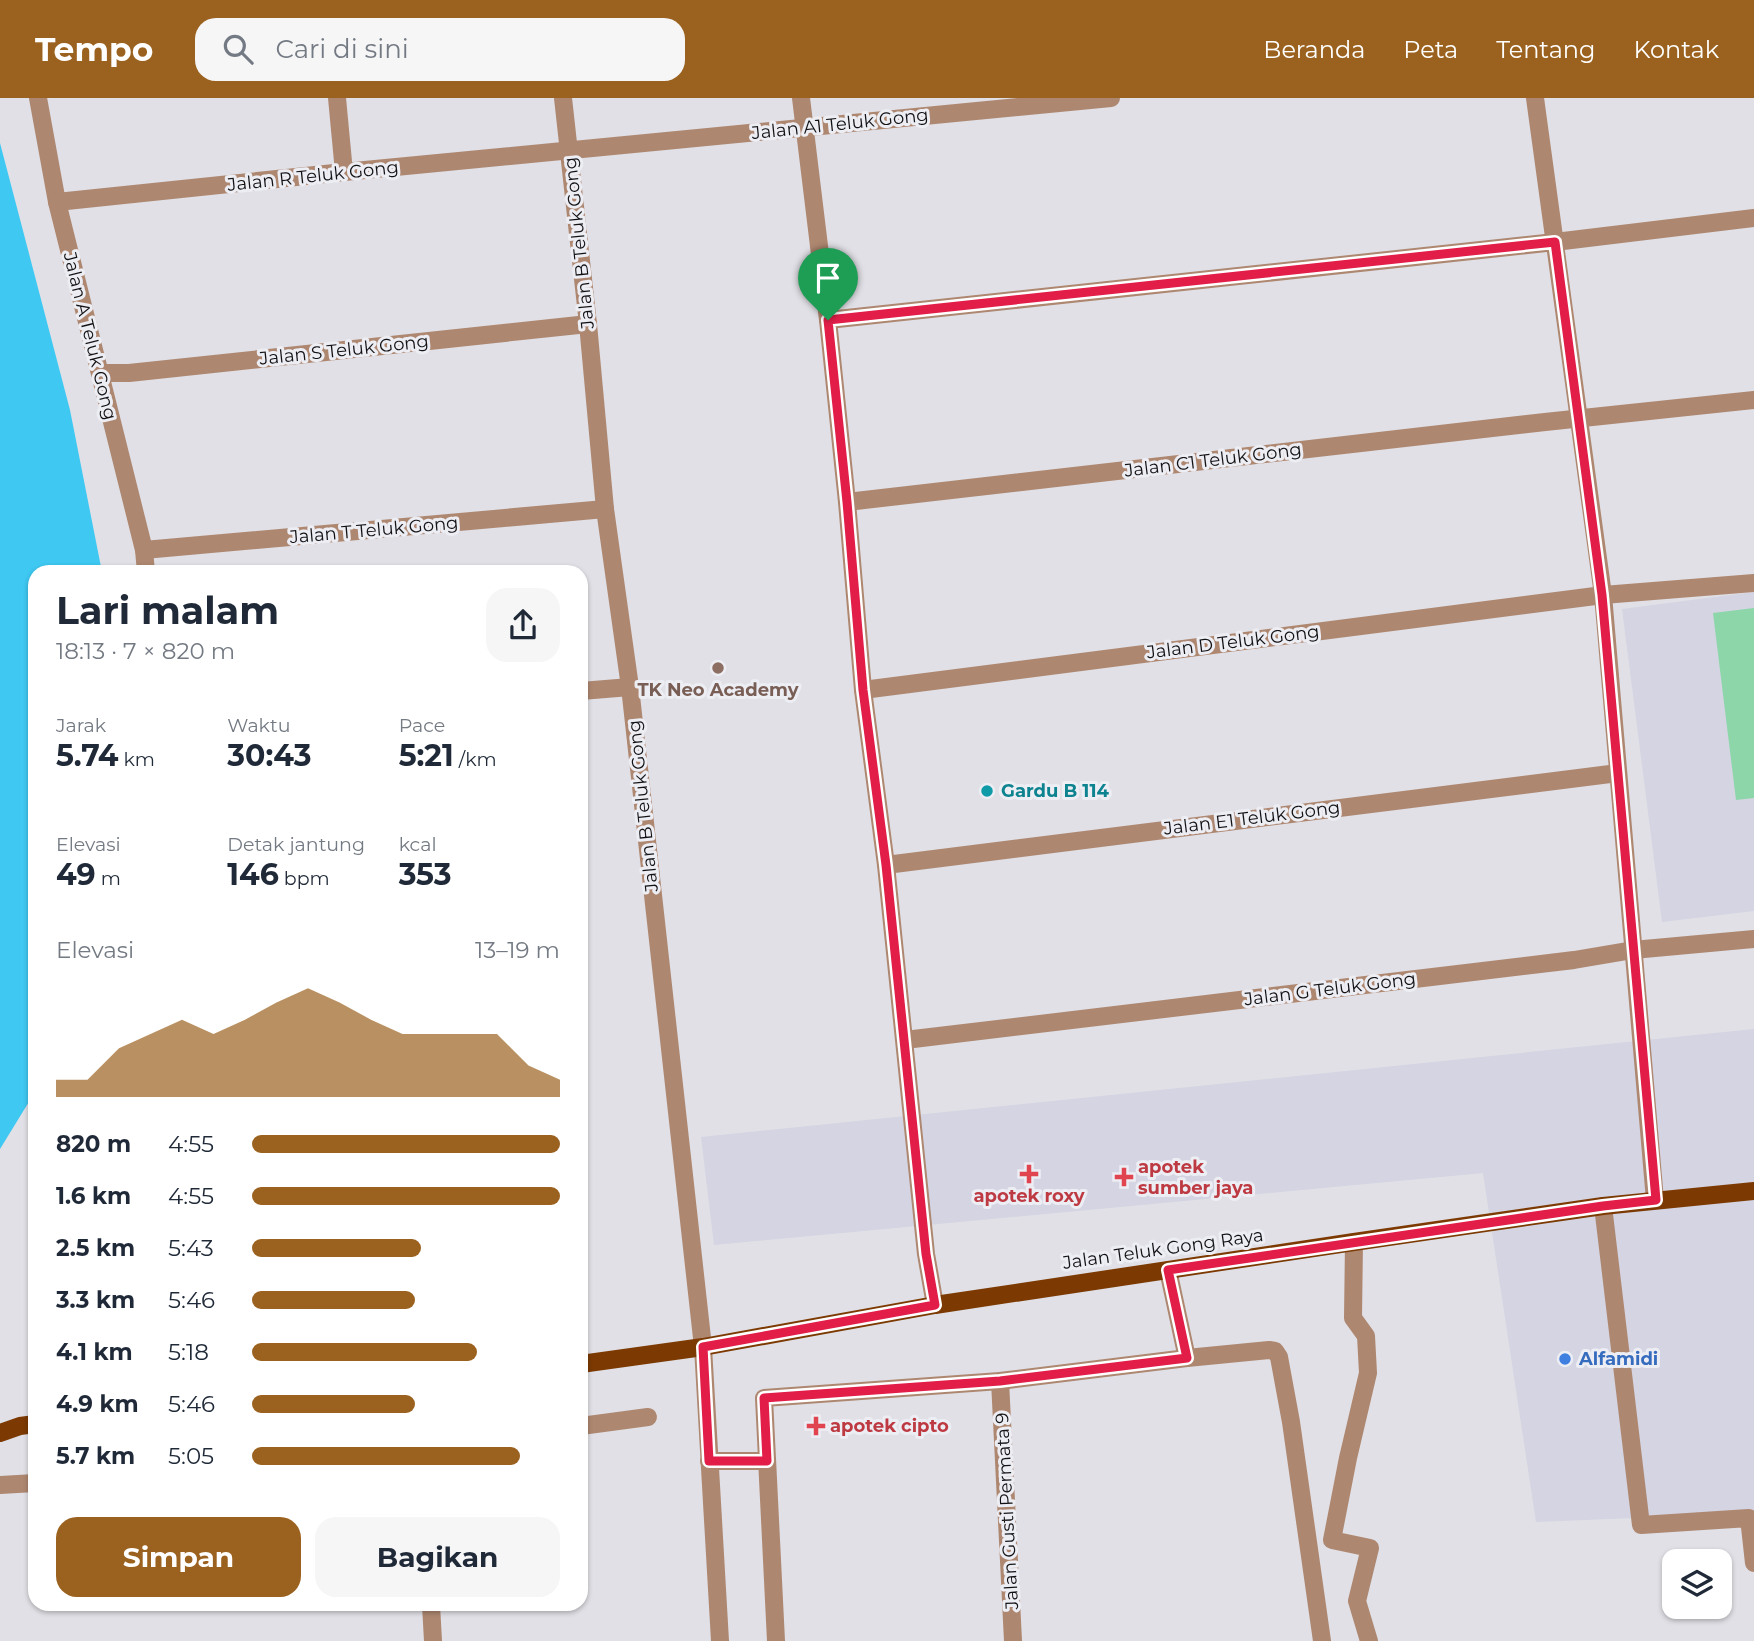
<!DOCTYPE html>
<html lang="id">
<head>
<meta charset="utf-8">
<style>
	body { margin:0; font-family:Montserrat,sans-serif; background:#f6f6f7; color:#1f2937; height:100vh; display:flex; flex-direction:column; font-size:26px; white-space:nowrap }
	* { box-sizing:border-box; margin:0 }
	p { font-size:23px; color:#747a83 }
	.icon { flex:none; width:38px; height:38px; fill:none; stroke:currentColor; stroke-width:2; stroke-linecap:round; stroke-linejoin:round }
	.map { position:relative; flex:1; overflow:hidden }
	.side { position:absolute; left:28px; top:467px; width:560px; height:1046px; display:flex; flex-direction:column; background:#fff; border-radius:21px; box-shadow:0 2px 5px #0004 }
	.side>* { flex:none }
	.fabs { position:absolute; left:1662px; top:1451px; display:grid; gap:14px }
	.fabs a { display:grid; place-items:center; width:70px; height:70px; border-radius:14px; background:#fff; box-shadow:0 2px 5px #0004; font-size:35px }
	.pin { position:absolute; display:grid; place-items:center; width:60px; height:60px; color:#fff; margin:-72px -30px; border-radius:50% 50% 50% 0; rotate:-45deg; box-shadow:0 0 7px #0007 }
	.pin .icon { rotate:45deg }
	.round { display:grid; place-items:center; flex:none; width:74px; height:74px; border-radius:21px; background:#f6f6f7 }
	.head { display:flex; align-items:center; justify-content:space-between; height:119px; padding:0 28px }
	h1 { font-size:38px; font-weight:700; line-height:52px }
	.figures { display:grid; grid-template-columns:repeat(3,1fr); gap:10px; height:119px; padding:7px 28px }
	.figures div { display:grid; align-content:center }
	.figures b { font-size:30px; font-weight:700 }
	.figures small { font-size:19px; font-weight:400 }
	.figures p { font-size:19px }
	.chart { height:196px; padding:14px 28px }
	.chart p { display:flex; justify-content:space-between }
	.chart svg { width:100%; height:126px; margin-top:7px; fill:#9b621f; opacity:.7 }
	.button { display:flex; gap:14px; margin-top:auto; padding:14px 28px }
	.button a { flex:1; height:80px; border-radius:21px; background:#9b621f; color:#fff; font-size:28px; font-weight:700; line-height:80px; text-align:center }
	.button a+a { background:#f6f6f7; color:#1f2937 }
	ul { padding:0 28px; list-style:none; font-size:23px }
	li { display:grid; grid-template-columns:112px 84px 1fr; align-items:center; height:52px }
	li i { height:18px; border-radius:9px; background:#9b621f }
	header { display:flex; align-items:center; gap:42px; box-sizing:border-box; height:98px; padding:0 35px; background:#9b621f; color:#fff }
	header strong { font-size:33px }
	nav { display:flex; gap:38px; margin-inline-start:auto; font-size:24px }
	.search { width:490px; height:63px; background:#f6f6f7; display:flex; align-items:center; gap:18px; box-sizing:border-box; padding:0 24px; border-radius:21px; color:#747a83; font-size:26px }
	.map>svg:first-child { display:block }
</style>
</head>
<body>
<header>
<strong>Tempo</strong>
<div class="search"><svg class="icon" aria-label="search" viewBox="0 0 24 24"><circle cx="10" cy="10" r="6"/><path d="M15 15l6 6"/></svg>Cari di sini</div>
<nav><a>Beranda</a><a>Peta</a><a>Tentang</a><a>Kontak</a></nav>
</header>
<div class="map">
<svg width="1754" height="1543" viewBox="0 0 1754 1543">
	<rect width="100%" height="100%" fill="#e0e0e6"/>
	<g fill="#d4d4e2">
		<polygon points="1754,494 1754,813 1662,824 1622,511"/>
		<polygon points="1754,931 1754,1415 1536,1424 1483,1075 714,1147 701,1039"/>
	</g>
	<polygon fill="#8dd6a9" points="1754,510 1754,700 1736,702 1713,515"/>
	<polygon fill="#3ec8f2" points="0,45 70,312 102,474 35,474 35,994 0,1051"/>
	<g fill="none" stroke-linecap="round" stroke-linejoin="round">
		<g stroke="#ae8770" stroke-width="18">
			<polyline points="38,0 57,104 144,452 146,474"/>
			<polyline points="337,0 344,74"/>
			<polyline points="563,0 588,226 605,411 630,589 703,1249 720,1543"/>
			<polyline points="801,0 828,222 847,404 863,592 886,767 926,1156 935,1207"/>
			<polyline points="1535,0 1603,497 1655,1102"/>
			<polyline points="57,104 344,74 1111,0"/>
			<polyline points="828,222 1555,144 1754,120"/>
			<polyline points="100,275 129,275 588,226"/>
			<polyline points="847,404 1545,324 1754,302"/>
			<polyline points="144,452 605,411"/>
			<polyline points="863,592 1603,497 1754,485"/>
			<polyline points="581,593 630,589"/>
			<polyline points="886,767 1618,675"/>
			<polyline points="905,942 1574,862 1633,852 1754,841"/>
			<polyline points="1603,1108 1641,1427 1749,1420 1754,1465"/>
			<polyline points="1354,1144 1353,1220 1366,1238 1368,1275 1348,1360 1332,1442 1370,1450 1357,1503 1369,1543"/>
			<polyline points="1168,1172 1187,1260"/>
			<polyline points="1000,1283 1013,1543"/>
			<polyline points="581,1328 648,1319"/>
			<polyline points="709,1363 767,1363"/>
			<polyline points="0,1387 35,1385"/>
			<polyline points="431,1507 433,1543"/>
			<polyline points="776,1543 764,1300 1000,1283 1187,1260 1269,1252 1275,1253 1279,1259 1291,1324 1322,1543"/>
		</g>
		<g stroke="#7c3a02" stroke-width="18">
			<polyline points="581,1266 703,1249 935,1207 1354,1144 1603,1108 1754,1093"/>
			<polyline points="0,1335 20,1328 35,1326"/>
		</g>
	</g>
	<g fill="none" stroke-linecap="round" stroke-linejoin="round">
		<defs>
			<polygon id="route" points="1555,144 1602,497 1656,1102 1603,1108 1168,1172 1187,1260 1000,1283 764,1300 767,1363 709,1363 703,1249 935,1207 926,1156 886,767 863,592 847,404 828,222"/>
		</defs>
		<use href="#route" stroke="#fff" stroke-width="14"/>
		<use href="#route" stroke="#e11d48" stroke-width="9"/>
	</g>
	<circle fill="#8d6e63" stroke="#ededf4" stroke-width="2.5" cx="718" cy="570" r="7"/>
	<circle fill="#0f9aa8" stroke="#ededf4" stroke-width="2.5" cx="987" cy="693" r="7"/>
	<g fill="#e0444e" stroke="#ededf4" stroke-width="2.5">
		<path d="M1025.5 1065.5h7v7h7v7h-7v7h-7v-7h-7v-7h7z"/>
		<path d="M1120.5 1068.5h7v7h7v7h-7v7h-7v-7h-7v-7h7z"/>
		<path d="M812.5 1317.5h7v7h7v7h-7v7h-7v-7h-7v-7h7z"/>
	</g>
	<circle fill="#3f7fe0" stroke="#ededf4" stroke-width="2.5" cx="1565" cy="1261" r="7"/>
	<g text-anchor="middle" stroke-width="6" stroke-linejoin="round" paint-order="stroke">
		<g font-size="18" fill="#121214" stroke="#ededf4">
			<text transform="translate(840 26) rotate(-6)" y="6">Jalan A1 Teluk Gong</text>
			<text transform="translate(313 78) rotate(-6)" y="6">Jalan R Teluk Gong</text>
			<text transform="translate(579 145) rotate(-96)" y="6">Jalan B Teluk Gong</text>
			<text transform="translate(90 238) rotate(76)" y="6">Jalan A Teluk Gong</text>
			<text transform="translate(344 252) rotate(-6)" y="6">Jalan S Teluk Gong</text>
			<text transform="translate(1213 362) rotate(-7)" y="6">Jalan C1 Teluk Gong</text>
			<text transform="translate(374 432) rotate(-5)" y="6">Jalan T Teluk Gong</text>
			<text transform="translate(1233 544) rotate(-7)" y="6">Jalan D Teluk Gong</text>
			<text transform="translate(643 708) rotate(-96)" y="6">Jalan B Teluk Gong</text>
			<text transform="translate(1252 720) rotate(-7)" y="6">Jalan E1 Teluk Gong</text>
			<text transform="translate(1330 891) rotate(-7)" y="6">Jalan G Teluk Gong</text>
			<text transform="translate(1163 1151) rotate(-8)" y="6">Jalan Teluk Gong Raya</text>
			<text transform="translate(1007 1413) rotate(-93)" y="6">Jalan Gusti Permata 9</text>
		</g>
		<g font-size="18" font-weight="bold" fill="#785e54" stroke="#ededf4">
			<text x="718" y="598">TK Neo Academy</text>
		</g>
		<g font-size="18" font-weight="bold" fill="#0d838f" stroke="#ededf4" text-anchor="start">
			<text x="1001" y="699">Gardu B 114</text>
		</g>
		<g font-size="18" font-weight="bold" fill="#be3a42" stroke="#ededf4" text-anchor="start">
			<text x="1138" y="1075">apotek<tspan x="1138" dy="21">sumber jaya</tspan></text>
			<text x="1029" y="1104" text-anchor="middle">apotek roxy</text>
			<text x="830" y="1334">apotek cipto</text>
		</g>
		<g font-size="18" font-weight="bold" fill="#366cbe" stroke="#ededf4" text-anchor="start">
			<text x="1579" y="1267">Alfamidi</text>
		</g>
	</g>
</svg>
<div class="fabs">
<a><svg class="icon" aria-label="layers" viewBox="0 0 24 24"><path d="M12 4l9 5-9 5-9-5zM3 14l9 5 9-5"/></svg></a>
</div>
<div class="pin" style="left:828px;top:222px;background:#1e9e55"><svg class="icon" aria-label="arrive" viewBox="0 0 24 24"><path d="M6 21V4h12l-3 4 3 4H6"/></svg></div>
<section class="side">
<div class="head"><div><h1>Lari malam</h1><p>18:13 · 7 × 820 m</p></div><a class="round"><svg class="icon" aria-label="share" viewBox="0 0 24 24"><path d="M12 15V3M7 8l5-5 5 5M5 13v7h14v-7"/></svg></a></div>
<div class="figures">
<div><p>Jarak</p><b>5.74<small> km</small></b></div>
<div><p>Waktu</p><b>30:43</b></div>
<div><p>Pace</p><b>5:21<small> /km</small></b></div>
</div>
<div class="figures">
<div><p>Elevasi</p><b>49<small> m</small></b></div>
<div><p>Detak jantung</p><b>146<small> bpm</small></b></div>
<div><p>kcal</p><b>353</b></div>
</div>
<div class="chart"><p><span>Elevasi</span>13–19 m</p>
<svg viewBox="0 0 160 44" preserveAspectRatio="none"><path d="M0 44V38L10 38L20 27L30 22L40 17L50 22L60 17L70 11L80 6L90 11L100 17L110 22L120 22L130 22L140 22L150 33L160 38V44z"/></svg>
</div>
<ul>
<li><b>820 m</b>4:55<i style="width:100%"></i></li>
<li><b>1.6 km</b>4:55<i style="width:100%"></i></li>
<li><b>2.5 km</b>5:43<i style="width:55%"></i></li>
<li><b>3.3 km</b>5:46<i style="width:53%"></i></li>
<li><b>4.1 km</b>5:18<i style="width:73%"></i></li>
<li><b>4.9 km</b>5:46<i style="width:53%"></i></li>
<li><b>5.7 km</b>5:05<i style="width:87%"></i></li>
</ul>
<div class="button"><a>Simpan</a><a>Bagikan</a></div>
</section>
</div>
</body>
</html>
